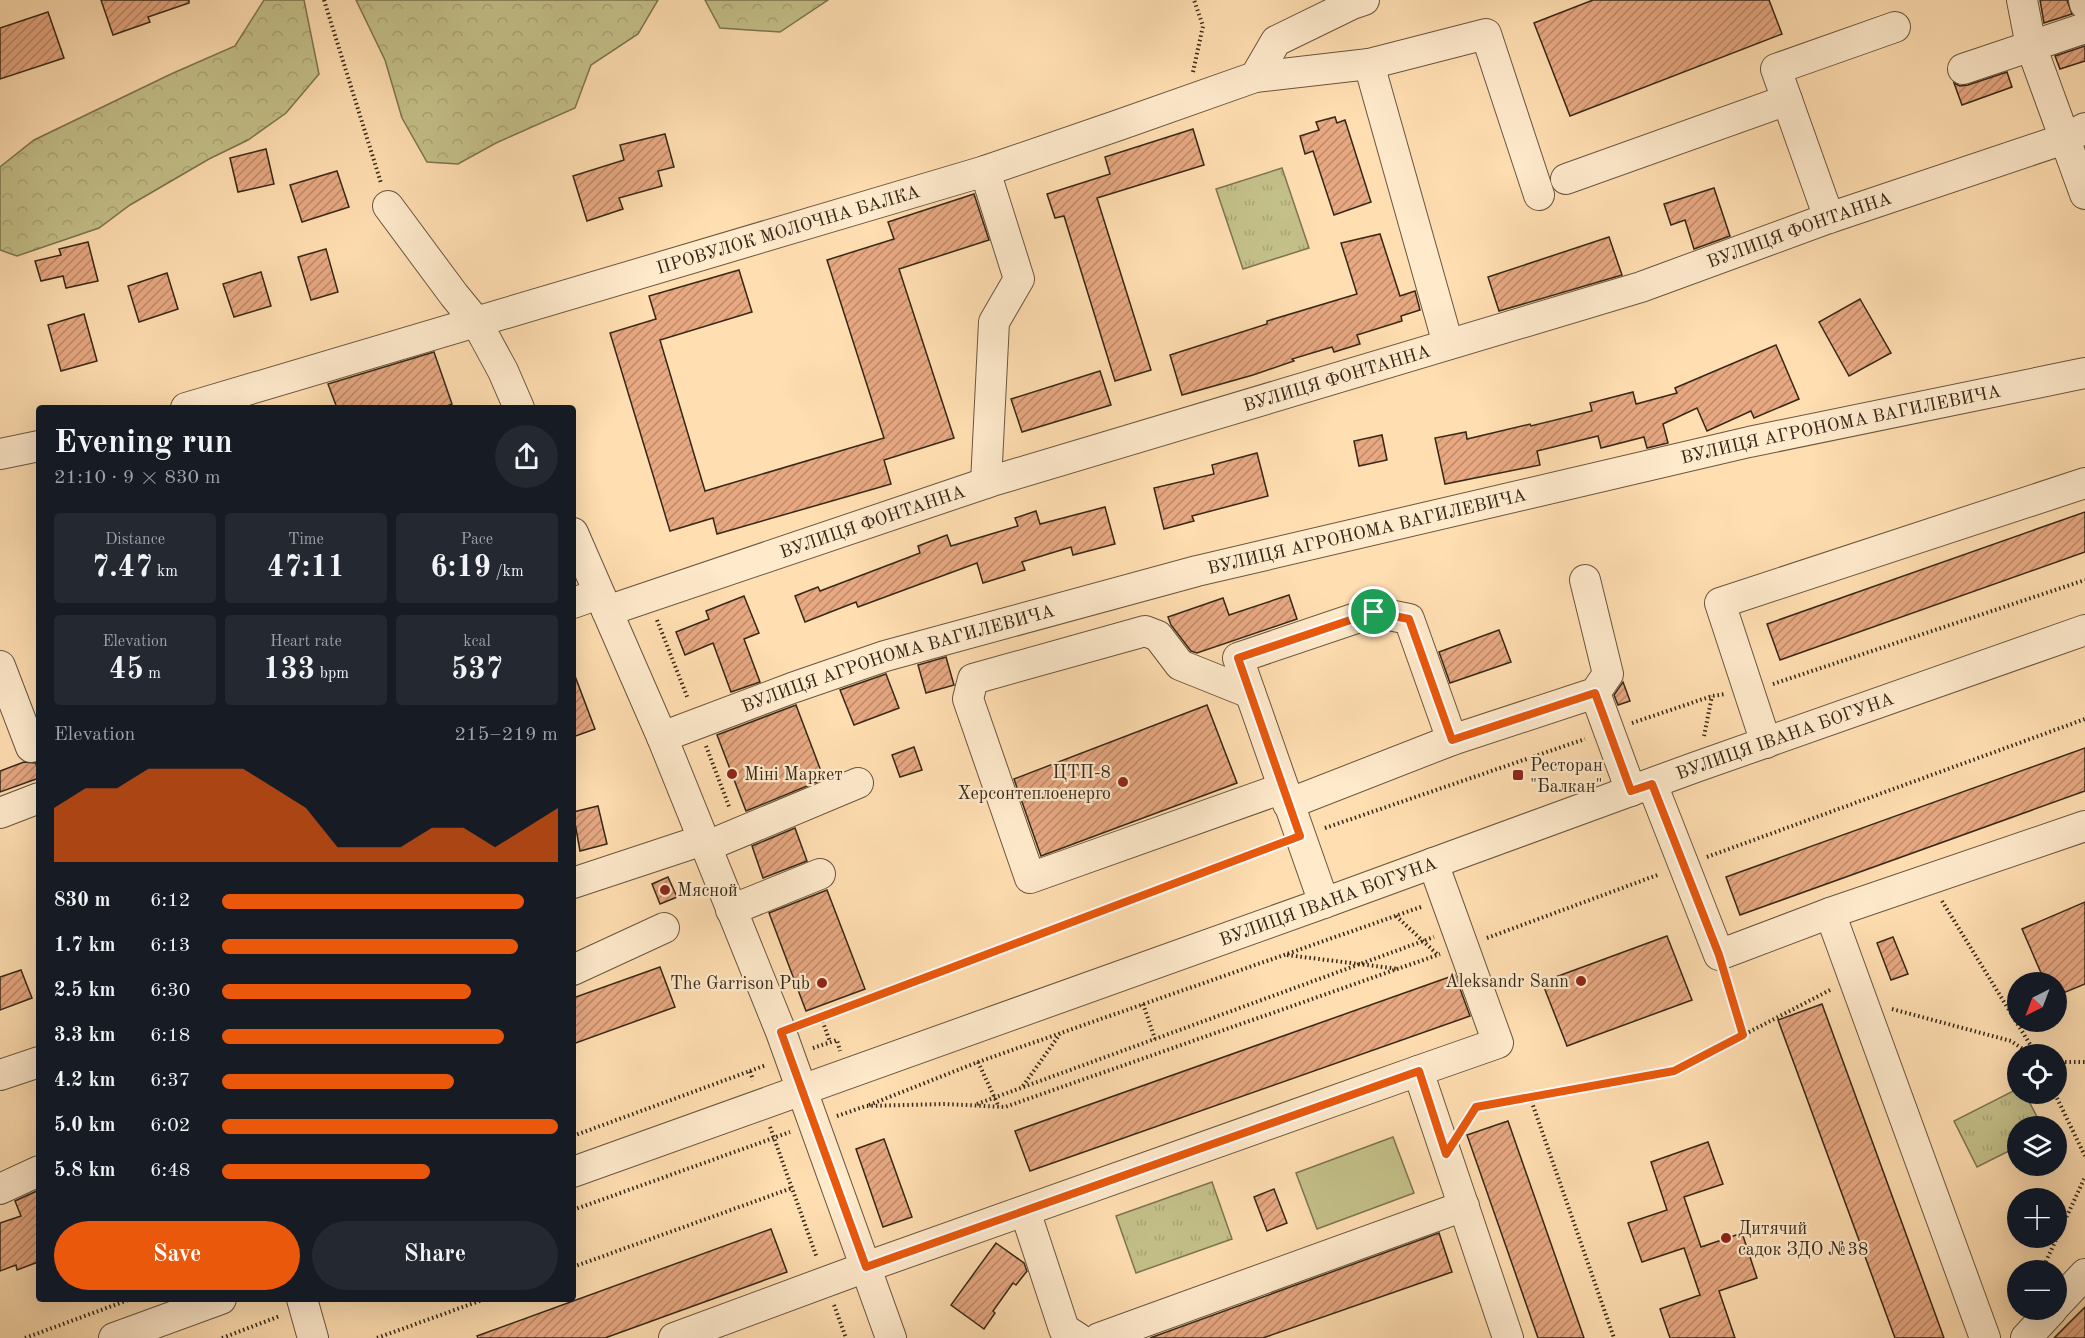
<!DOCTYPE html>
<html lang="en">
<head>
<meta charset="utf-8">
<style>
	body { margin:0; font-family:"Old Standard TT",serif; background:#242831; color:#f1f3f6; height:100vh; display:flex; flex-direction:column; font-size:22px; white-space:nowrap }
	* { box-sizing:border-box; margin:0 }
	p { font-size:20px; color:#9ea1a6 }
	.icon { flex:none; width:33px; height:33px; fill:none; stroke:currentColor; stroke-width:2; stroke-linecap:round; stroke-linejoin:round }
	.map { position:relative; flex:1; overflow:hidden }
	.sheet { position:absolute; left:36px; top:405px; width:540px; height:897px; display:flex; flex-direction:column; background:#171b24; border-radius:6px; box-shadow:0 6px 24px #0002 }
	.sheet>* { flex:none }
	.needle { width:39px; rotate:222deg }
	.tools { position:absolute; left:2007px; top:972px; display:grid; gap:12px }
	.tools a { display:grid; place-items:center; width:60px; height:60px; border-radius:50%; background:#171b24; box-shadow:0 6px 24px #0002; font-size:30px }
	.pin { position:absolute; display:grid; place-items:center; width:51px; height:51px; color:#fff; margin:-26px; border:3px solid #fff; border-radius:50%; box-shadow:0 2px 6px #0007 }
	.round { display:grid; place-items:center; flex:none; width:63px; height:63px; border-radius:32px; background:#242831 }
	.head { display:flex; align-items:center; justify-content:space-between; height:102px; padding:0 18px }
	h1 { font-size:33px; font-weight:700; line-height:45px }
	.metrics { display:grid; grid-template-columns:repeat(3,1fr); gap:9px; height:102px; padding:6px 18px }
	.metrics div { display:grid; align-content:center; border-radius:6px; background:#242831; text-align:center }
	.metrics b { font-size:30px; font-weight:700 }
	.metrics small { font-size:16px; font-weight:400 }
	.metrics p { font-size:16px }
	.chart { height:168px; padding:12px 18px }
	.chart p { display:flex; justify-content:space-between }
	.chart svg { width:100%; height:108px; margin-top:6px; fill:#ea580c; opacity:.7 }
	.action { display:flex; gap:12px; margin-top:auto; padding:12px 18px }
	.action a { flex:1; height:69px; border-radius:36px; background:#ea580c; color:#fff; font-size:24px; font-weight:700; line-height:69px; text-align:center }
	.action a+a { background:#242831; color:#f1f3f6 }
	ul { padding:0 18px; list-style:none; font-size:20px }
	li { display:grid; grid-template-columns:96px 72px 1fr; align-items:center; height:45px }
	li i { height:15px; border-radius:8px; background:#ea580c }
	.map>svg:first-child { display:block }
</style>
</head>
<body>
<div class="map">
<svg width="2085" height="1338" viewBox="0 0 2085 1338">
	<defs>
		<pattern id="grass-tufts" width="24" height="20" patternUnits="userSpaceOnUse" patternTransform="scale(1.5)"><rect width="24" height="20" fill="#c4c089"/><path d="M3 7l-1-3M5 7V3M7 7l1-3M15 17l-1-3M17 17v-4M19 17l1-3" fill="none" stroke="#a9a576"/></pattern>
		<pattern id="forest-crowns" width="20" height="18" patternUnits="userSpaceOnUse" patternTransform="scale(1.5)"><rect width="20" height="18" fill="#c4c089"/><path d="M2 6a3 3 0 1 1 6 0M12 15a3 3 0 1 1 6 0" fill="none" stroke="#a9a576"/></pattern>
		<pattern id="building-hatch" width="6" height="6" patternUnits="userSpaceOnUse" patternTransform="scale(1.5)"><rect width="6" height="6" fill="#e7a882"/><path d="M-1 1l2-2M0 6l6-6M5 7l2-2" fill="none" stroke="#bc8969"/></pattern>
	</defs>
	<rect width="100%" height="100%" fill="#ffdeb1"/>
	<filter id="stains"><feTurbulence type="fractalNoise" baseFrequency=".00333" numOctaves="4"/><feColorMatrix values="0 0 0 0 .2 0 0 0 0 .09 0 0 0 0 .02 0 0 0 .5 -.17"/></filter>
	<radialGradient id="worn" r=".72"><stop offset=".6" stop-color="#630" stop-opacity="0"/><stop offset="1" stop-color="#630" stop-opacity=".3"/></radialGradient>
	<g fill="url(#grass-tufts)" stroke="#7d7450" stroke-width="1.5">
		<polygon points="1282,168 1309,248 1243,269 1216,189"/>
		<polygon points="2017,1089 2018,1094 2025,1094 2042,1126 2018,1126 2017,1147 1977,1167 1954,1121"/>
		<polygon points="1212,1182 1232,1239 1136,1273 1116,1216"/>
	</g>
	<g fill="url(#forest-crowns)" stroke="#7d7450" stroke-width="1.5">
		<polygon points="264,0 304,0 319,74 286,113 248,140 209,159 130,205 99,228 17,256 0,250 0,167 34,140 171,74 235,46"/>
		<polygon points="356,0 658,0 638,34 591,65 575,108 496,143 458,164 427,162 402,118 385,60"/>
		<polygon points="705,0 828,0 780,32 720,28"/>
	</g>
	<polygon fill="#c4c089" stroke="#7d7450" stroke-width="1.5" points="1393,1137 1414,1193 1317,1229 1296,1173"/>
	<g fill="url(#building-hatch)" stroke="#362818" stroke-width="1.5">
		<polygon points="101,0 189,0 189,3 148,17 150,22 113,35"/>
		<polygon points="1593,0 1769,0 1782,34 1570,116 1534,23"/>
		<polygon points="2040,0 2067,0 2072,14 2044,23"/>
		<polygon points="48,12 64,58 0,79 0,28"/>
		<polygon points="2085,46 2085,61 2060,69 2055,56"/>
		<polygon points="2007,72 2012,87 1962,105 1954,83 1960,86 1968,85"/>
		<polygon points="1335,117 1337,123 1345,120 1371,202 1334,215 1313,151 1305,154 1300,136 1319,130 1316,122"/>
		<polygon points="1193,129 1204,165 1097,198 1151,370 1115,381 1064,216 1055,218 1047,194 1110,174 1105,157"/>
		<polygon points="665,134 674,167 658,171 662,186 619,198 623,209 587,221 573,176 624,160 620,145"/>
		<polygon points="266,149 274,184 238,192 230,158"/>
		<polygon points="337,171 349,207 302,222 290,185"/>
		<polygon points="1714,188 1730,236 1694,249 1685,220 1671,225 1664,204"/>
		<polygon points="974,194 989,240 899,269 954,438 884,460 891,484 717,534 713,518 670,531 610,333 656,319 649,296 739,270 752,312 660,340 705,491 884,438 827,260 894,239 888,222"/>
		<polygon points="1380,234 1400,296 1415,291 1420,310 1401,316 1402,321 1357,335 1360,344 1334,352 1332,347 1292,359 1294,361 1253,375 1182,395 1170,355 1267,324 1267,321 1357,294 1341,243"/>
		<polygon points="1609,237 1622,275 1499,311 1488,277"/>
		<polygon points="88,242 98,281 66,288 63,276 41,281 35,261 61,255 59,249"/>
		<polygon points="326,249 338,292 311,300 298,257"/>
		<polygon points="261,272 271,306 234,317 223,284"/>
		<polygon points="167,273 178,309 139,322 128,286"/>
		<polygon points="1860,299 1891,353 1849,376 1819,322"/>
		<polygon points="84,314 97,361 61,371 48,325"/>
		<polygon points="1776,345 1799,399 1754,418 1751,411 1707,431 1697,408 1663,424 1668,443 1647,448 1644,437 1601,448 1598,436 1537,451 1540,465 1445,484 1435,438 1466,432 1467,439 1530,424 1531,426 1592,411 1590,403 1633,392 1636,404 1677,393 1675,388"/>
		<polygon points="434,352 452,404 442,408 337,408 328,384"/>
		<polygon points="1100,371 1111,405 1022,432 1011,399"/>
		<polygon points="1382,435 1387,460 1359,466 1354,441"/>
		<polygon points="1257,453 1268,496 1192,516 1194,521 1164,529 1154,488 1214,474 1212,465"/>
		<polygon points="1105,507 1115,544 1073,555 1071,547 1022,562 1025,570 983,583 977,563 858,607 856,602 805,622 795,596 818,587 820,591 920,553 918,546 947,535 951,546 1018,526 1015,518 1036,511 1040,524"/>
		<polygon points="2085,512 2085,552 1780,660 1767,624"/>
		<polygon points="1289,595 1297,619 1197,653 1191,651 1171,625 1168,617 1223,598 1229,615"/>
		<polygon points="744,596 759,633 744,639 760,682 731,692 713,643 685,655 676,632 709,619 706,611"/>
		<polygon points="1499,630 1511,662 1450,683 1439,652"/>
		<polygon points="946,657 954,685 926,693 918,665"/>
		<polygon points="886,674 899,708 854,725 840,690"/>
		<polygon points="573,676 575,676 595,729 573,737"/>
		<polygon points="1623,682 1630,701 1618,705 1614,695"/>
		<polygon points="796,705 824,779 746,811 717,735"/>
		<polygon points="1207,705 1237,783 1041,856 1014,779"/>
		<polygon points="914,747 922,770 900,777 892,755"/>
		<polygon points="2085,748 2085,791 1740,915 1726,877"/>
		<polygon points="24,762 36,763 39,778 0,792 0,771"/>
		<polygon points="598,806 607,844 580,851 573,812"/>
		<polygon points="795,828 807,861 763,878 752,846"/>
		<polygon points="668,877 677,897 660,904 652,884"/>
		<polygon points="827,890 865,989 806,1011 769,913"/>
		<polygon points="2085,902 2085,984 2056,996 2056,982 2045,982 2022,929"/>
		<polygon points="1667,936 1692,1000 1567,1046 1542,982"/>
		<polygon points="1893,937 1908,974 1891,980 1877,943"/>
		<polygon points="660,967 675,1007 573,1044 573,998"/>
		<polygon points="21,970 32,998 0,1010 0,977"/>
		<polygon points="1455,975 1470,1016 1030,1171 1015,1131"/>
		<polygon points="1822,1004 1944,1338 1895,1338 1778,1020"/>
		<polygon points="1508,1121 1584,1338 1538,1338 1467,1135"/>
		<polygon points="884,1139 912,1217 883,1227 856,1149"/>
		<polygon points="1708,1142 1723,1184 1684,1197 1701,1247 1742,1233 1757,1278 1719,1291 1735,1338 1670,1338 1660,1309 1700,1295 1684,1248 1642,1262 1628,1223 1667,1210 1651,1162"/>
		<polygon points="1274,1189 1287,1223 1267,1231 1254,1197"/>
		<polygon points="39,1190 39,1260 37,1260 38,1262 17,1270 16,1265 0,1271 0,1223 21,1216 15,1201"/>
		<polygon points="771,1229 787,1272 605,1338 478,1338 477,1336"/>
		<polygon points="1439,1233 1452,1272 1263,1338 1150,1338"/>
		<polygon points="996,1243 1024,1263 1027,1271 1016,1285 1013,1283 993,1311 995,1313 984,1329 951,1305"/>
		<polygon points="2085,1307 2085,1338 2054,1338"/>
	</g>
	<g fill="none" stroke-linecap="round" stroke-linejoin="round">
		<defs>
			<g id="minor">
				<polyline points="2022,0 2031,46 2085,194"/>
				<polyline points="2084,0 2085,4"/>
				<polyline points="1369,64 1448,344"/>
				<polyline points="1963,69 2085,28"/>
				<polyline points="1255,77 1369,64 1486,34 1539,195"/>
				<polyline points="985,171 1019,279 994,322 986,483"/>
				<polyline points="1566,179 1787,100"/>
				<polyline points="388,206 454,295 477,323 503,371 519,408"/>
				<polyline points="1829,218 1776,69 1895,27"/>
				<path id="s1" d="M186,408L985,171L1119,125L1255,77L1276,41L1352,4L1364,0"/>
				<polyline points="0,454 39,446"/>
				<polyline points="573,533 662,737 781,1032 891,1338"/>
				<polyline points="573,603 599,594"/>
				<path id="s2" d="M607,611L992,481L1641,287L1829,218L2064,139L2085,128"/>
				<polyline points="0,666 31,747"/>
				<polyline points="1250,693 1180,665 1158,636 1145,631 973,679 968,699 1030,878 1283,788"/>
				<polyline points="1595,693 1631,791"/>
				<path id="s3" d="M662,737L792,688L885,656L1197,571L1749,442L2085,373"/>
				<polyline points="1766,743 1720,603 2085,483"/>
				<polyline points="1652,784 1719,955 1830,913 2085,826"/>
				<polyline points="1288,804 1452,740 1595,693 1608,674 1585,580"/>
				<polyline points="0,813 39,798"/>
				<polyline points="705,847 858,783"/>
				<polyline points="1433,863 1498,1043 1418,1071 1508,1338"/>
				<polyline points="573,883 703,840"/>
				<polyline points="1324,903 1238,658 1374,612 1409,619 1452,740"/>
				<polyline points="731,910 820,874"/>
				<polyline points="1830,913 1985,1338"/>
				<polyline points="573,970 664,928"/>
				<polyline points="0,1075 39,1062"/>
				<path id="s4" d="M573,1172L1324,903L1696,767L2085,630"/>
				<polyline points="0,1189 39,1171"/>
				<polyline points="1025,1211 1064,1329 1078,1338"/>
				<polyline points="302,1299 313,1338"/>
				<polyline points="2056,1305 2085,1274"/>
				<polyline points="114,1338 221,1299"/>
				<polyline points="674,1338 866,1267 1418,1071"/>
				<polyline points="1099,1338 1464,1206"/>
				<polyline points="2026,1338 2052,1310"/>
			</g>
		</defs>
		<use href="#minor" stroke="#68563e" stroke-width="32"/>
		<g stroke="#362818" stroke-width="4" stroke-dasharray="1.5 3" stroke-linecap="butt">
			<polyline points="324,0 381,183"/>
			<polyline points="1193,72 1203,26 1194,0"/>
			<polyline points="657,620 688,699"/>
			<polyline points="1773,684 2085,580"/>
			<polyline points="1632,723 1712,696 1725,694"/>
			<polyline points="1704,736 1712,696"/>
			<polyline points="706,746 730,809"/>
			<polyline points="1325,828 1585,739"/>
			<polyline points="1707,857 2085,719"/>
			<polyline points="1942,901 2036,1054"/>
			<polyline points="1396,916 1437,954"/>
			<polyline points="1487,938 1660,874"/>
			<polyline points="1287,955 1399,969"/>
			<polyline points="1726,978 1743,1035"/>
			<polyline points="1143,1004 1155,1039"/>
			<polyline points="1892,1009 2011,1041 2030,1054"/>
			<polyline points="821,1017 830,1042"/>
			<polyline points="805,1023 1278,844"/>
			<polyline points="813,1048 837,1040 840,1051"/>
			<polyline points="978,1062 999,1107"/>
			<polyline points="2056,1062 2085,1062"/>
			<polyline points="750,1071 766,1065"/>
			<polyline points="1023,1086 1060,1034"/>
			<polyline points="2055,1094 2085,1156"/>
			<polyline points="1530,1097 1614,1338"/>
			<polyline points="977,1104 1434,937"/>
			<polyline points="869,1105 978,1062 1421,907"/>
			<polyline points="837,1116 866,1106 945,1104 1005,1107 1440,954"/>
			<polyline points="1465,1125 1476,1108 1674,1071 1832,989"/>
			<polyline points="770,1127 817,1258"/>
			<polyline points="573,1136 750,1071 753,1080"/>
			<polyline points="573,1210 790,1132"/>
			<polyline points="573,1267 792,1188"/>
			<polyline points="2042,1270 2085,1177"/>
			<polyline points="834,1305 846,1338"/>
			<polyline points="25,1338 131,1299"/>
			<polyline points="222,1338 280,1316"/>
			<polyline points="377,1338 485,1299"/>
		</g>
		<use href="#minor" stroke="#ffeacc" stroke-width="30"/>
	</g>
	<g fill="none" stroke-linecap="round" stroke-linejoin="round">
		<defs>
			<polygon id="route" points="1374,612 1409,619 1452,740 1595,693 1631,791 1652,784 1719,955 1743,1035 1674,1071 1476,1107 1446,1154 1419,1071 866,1267 781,1032 1300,836 1238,658"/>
		</defs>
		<use href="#route" stroke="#fff" stroke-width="12"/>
		<use href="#route" stroke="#ea580c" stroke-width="8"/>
	</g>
	<g fill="#8f2418" stroke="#ffeacc" stroke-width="2">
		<circle cx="732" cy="774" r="6"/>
		<rect x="1512" y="769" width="12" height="12" rx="3"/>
		<circle cx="1123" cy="782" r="6"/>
		<circle cx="665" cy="890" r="6"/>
		<circle cx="1581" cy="981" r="6"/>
		<circle cx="822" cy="983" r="6"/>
		<circle cx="1726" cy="1238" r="6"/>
	</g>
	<g text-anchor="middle" stroke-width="4.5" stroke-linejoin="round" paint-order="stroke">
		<g font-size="18" fill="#362818" stroke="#ffeacc">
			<text dy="6" stroke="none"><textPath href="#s1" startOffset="628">ПРОВУЛОК МОЛОЧНА БАЛКА</textPath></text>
			<text dy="6" stroke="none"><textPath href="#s2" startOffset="1252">ВУЛИЦЯ ФОНТАННА</textPath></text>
			<text dy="6" stroke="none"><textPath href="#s2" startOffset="766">ВУЛИЦЯ ФОНТАННА</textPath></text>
			<text dy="6" stroke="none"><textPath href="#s3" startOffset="1221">ВУЛИЦЯ АГРОНОМА ВАГИЛЕВИЧА</textPath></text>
			<text dy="6" stroke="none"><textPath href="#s2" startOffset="280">ВУЛИЦЯ ФОНТАННА</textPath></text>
			<text dy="6" stroke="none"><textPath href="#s3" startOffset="735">ВУЛИЦЯ АГРОНОМА ВАГИЛЕВИЧА</textPath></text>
			<text dy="6" stroke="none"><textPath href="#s3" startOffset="249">ВУЛИЦЯ АГРОНОМА ВАГИЛЕВИЧА</textPath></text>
			<text dy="6" stroke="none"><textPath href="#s4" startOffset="1288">ВУЛИЦЯ ІВАНА БОГУНА</textPath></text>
			<text dy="6" stroke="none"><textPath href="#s4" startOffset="802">ВУЛИЦЯ ІВАНА БОГУНА</textPath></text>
		</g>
		<g font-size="18" fill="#362818" stroke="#ffeacc" text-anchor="start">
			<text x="1530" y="771">Ресторан<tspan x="1530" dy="21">"Балкан"</tspan></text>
			<text x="1111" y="778" text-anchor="end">ЦТП-8<tspan x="1111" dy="21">Херсонтеплоенерго</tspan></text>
			<text x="744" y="780">Міні Маркет</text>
			<text x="677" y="896">Мясной</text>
			<text x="1569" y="987" text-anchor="end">Aleksandr Sann</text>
			<text x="810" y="989" text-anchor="end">The Garrison Pub</text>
			<text x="1738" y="1234">Дитячий<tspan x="1738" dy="21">садок ЗДО №38</tspan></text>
		</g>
	</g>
	<rect width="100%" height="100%" filter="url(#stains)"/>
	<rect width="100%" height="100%" fill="url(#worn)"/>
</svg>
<div class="tools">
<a><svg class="needle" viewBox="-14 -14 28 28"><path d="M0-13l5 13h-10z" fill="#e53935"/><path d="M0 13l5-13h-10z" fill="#9ea1a6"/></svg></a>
<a><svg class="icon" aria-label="locate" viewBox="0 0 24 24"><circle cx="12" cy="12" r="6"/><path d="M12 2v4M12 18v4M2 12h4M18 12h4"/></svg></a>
<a><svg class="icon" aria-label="layers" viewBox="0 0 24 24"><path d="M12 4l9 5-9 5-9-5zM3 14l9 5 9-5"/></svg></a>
<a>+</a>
<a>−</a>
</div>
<div class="pin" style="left:1374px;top:612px;background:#1e9e55"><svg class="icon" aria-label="arrive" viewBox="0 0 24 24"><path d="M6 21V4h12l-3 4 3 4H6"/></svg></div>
<section class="sheet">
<div class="head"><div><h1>Evening run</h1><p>21:10 · 9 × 830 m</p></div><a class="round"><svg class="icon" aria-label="share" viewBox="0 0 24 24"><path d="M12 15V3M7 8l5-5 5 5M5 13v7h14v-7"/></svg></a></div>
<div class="metrics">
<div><p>Distance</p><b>7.47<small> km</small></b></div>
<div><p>Time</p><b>47:11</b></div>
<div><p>Pace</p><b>6:19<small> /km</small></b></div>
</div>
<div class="metrics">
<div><p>Elevation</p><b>45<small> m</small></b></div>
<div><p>Heart rate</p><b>133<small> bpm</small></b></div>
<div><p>kcal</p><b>537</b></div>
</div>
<div class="chart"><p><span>Elevation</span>215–219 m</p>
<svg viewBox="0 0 160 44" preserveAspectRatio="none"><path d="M0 44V22L10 14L20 14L30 6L40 6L50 6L60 6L70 14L80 22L90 38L100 38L110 38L120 30L130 30L140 38L150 30L160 22V44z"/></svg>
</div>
<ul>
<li><b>830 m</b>6:12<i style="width:90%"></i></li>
<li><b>1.7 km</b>6:13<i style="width:88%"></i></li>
<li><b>2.5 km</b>6:30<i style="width:74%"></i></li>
<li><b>3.3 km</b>6:18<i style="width:84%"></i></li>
<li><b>4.2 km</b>6:37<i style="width:69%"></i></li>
<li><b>5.0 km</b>6:02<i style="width:100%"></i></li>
<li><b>5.8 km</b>6:48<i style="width:62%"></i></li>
</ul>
<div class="action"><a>Save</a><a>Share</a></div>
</section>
</div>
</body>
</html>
